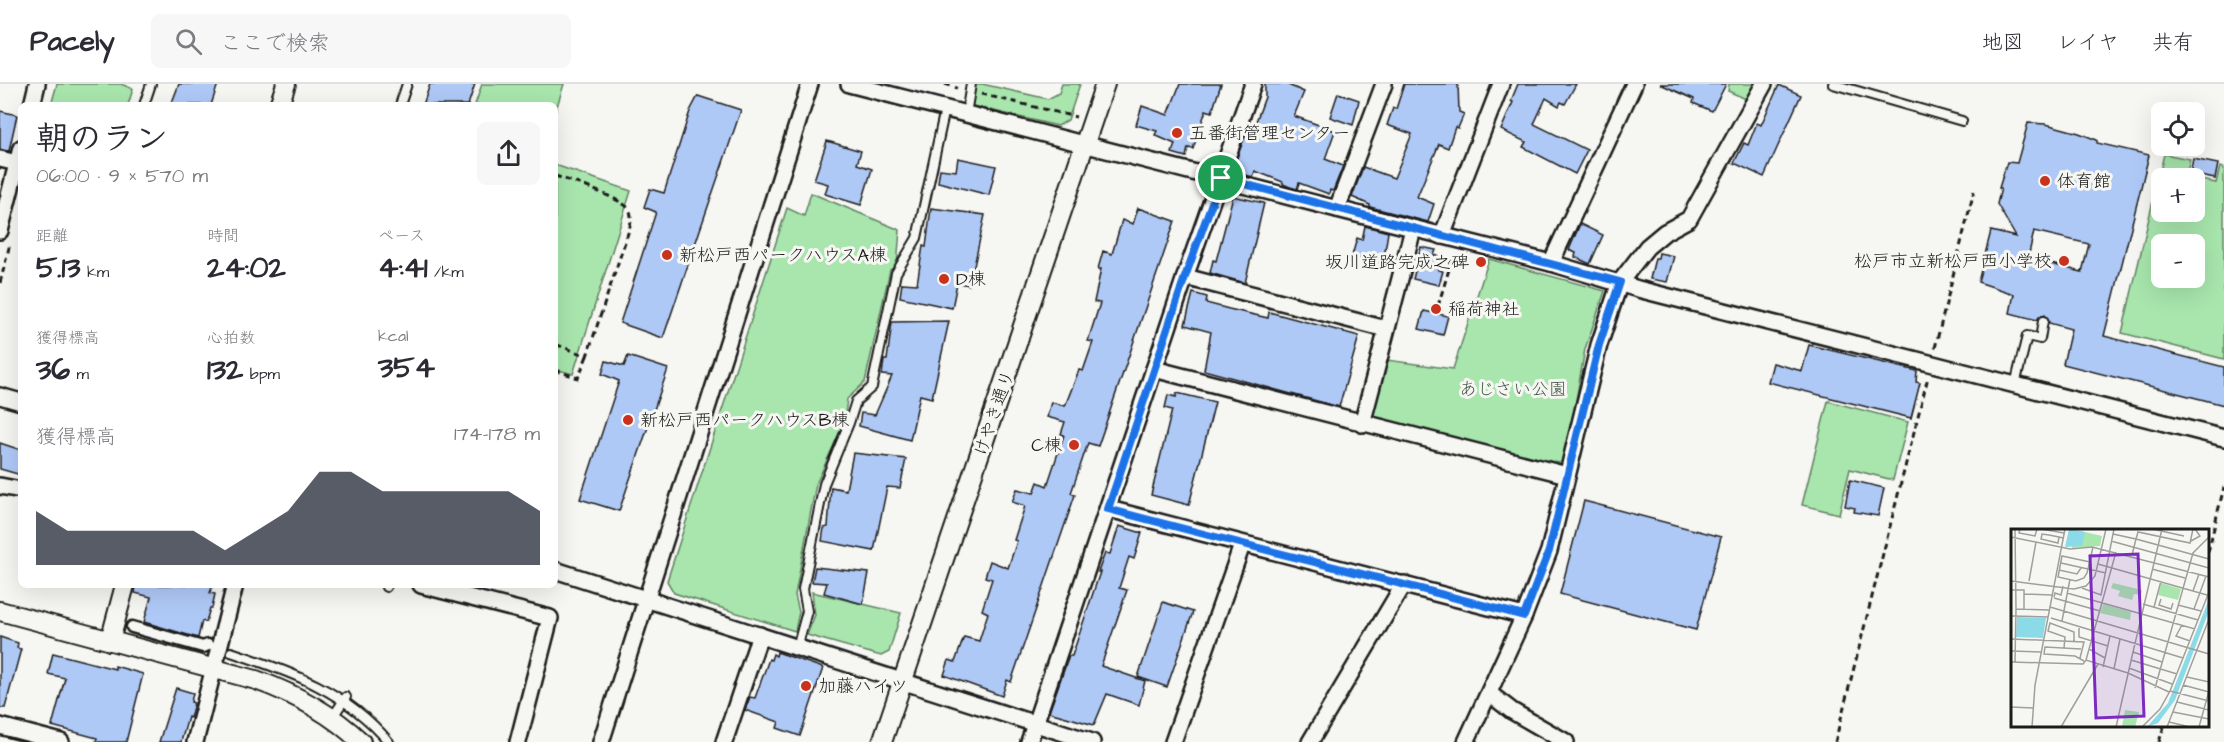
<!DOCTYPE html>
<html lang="ja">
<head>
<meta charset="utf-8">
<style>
	body { margin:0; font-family:"Architects Daughter","Klee One",sans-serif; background:#f7f7f7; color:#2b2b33; height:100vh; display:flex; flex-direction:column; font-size:22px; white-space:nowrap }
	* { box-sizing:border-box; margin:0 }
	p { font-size:20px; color:#7c7c81 }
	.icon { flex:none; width:33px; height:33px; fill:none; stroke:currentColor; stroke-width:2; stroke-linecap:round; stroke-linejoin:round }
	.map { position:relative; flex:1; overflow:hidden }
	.sheet { position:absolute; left:18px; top:18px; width:540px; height:486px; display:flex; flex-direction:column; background:#fff; border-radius:9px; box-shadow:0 6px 24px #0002 }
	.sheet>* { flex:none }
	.fabs { position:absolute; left:2151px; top:18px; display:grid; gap:12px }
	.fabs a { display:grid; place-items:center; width:54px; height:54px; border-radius:9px; background:#fff; box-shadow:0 6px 24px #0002; font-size:30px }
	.pin { position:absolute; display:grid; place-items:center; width:51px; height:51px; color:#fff; margin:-26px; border:3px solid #fff; border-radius:50%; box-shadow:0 2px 6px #0007 }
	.round { display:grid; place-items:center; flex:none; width:63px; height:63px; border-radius:9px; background:#f7f7f7 }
	.headline { display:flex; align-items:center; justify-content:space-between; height:102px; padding:0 18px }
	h1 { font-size:33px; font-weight:700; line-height:45px }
	.figures { display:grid; grid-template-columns:repeat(3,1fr); gap:9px; height:102px; padding:6px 18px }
	.figures div { display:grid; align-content:center }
	.figures b { font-size:30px; font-weight:700 }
	.figures small { font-size:16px; font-weight:400 }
	.figures p { font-size:16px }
	.chart { height:168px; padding:12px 18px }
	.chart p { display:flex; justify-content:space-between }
	.chart svg { width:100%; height:108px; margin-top:6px; fill:#111827; opacity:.7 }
	header { display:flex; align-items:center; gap:36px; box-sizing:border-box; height:84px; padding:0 30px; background:#fff; border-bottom:2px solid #e1e1e2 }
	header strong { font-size:28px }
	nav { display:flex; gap:33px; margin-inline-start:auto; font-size:21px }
	.search { width:420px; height:54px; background:#f7f7f7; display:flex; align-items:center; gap:15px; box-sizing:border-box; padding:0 21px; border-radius:9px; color:#7c7c81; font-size:22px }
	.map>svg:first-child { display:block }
</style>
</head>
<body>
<header>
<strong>Pacely</strong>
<div class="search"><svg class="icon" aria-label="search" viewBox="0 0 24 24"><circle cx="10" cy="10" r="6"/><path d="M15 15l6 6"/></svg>ここで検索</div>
<nav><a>地図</a><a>レイヤ</a><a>共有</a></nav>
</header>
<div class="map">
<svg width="2224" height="658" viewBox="0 0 2224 658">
	<rect width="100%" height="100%" fill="#f6f6f2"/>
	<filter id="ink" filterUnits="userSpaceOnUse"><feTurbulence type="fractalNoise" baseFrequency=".0167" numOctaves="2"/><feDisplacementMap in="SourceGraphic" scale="12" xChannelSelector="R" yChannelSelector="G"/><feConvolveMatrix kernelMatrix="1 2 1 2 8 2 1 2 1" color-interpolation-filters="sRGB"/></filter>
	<g filter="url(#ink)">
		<g fill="#a8e6ad" stroke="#628164" stroke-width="1.5" fill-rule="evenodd">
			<polygon points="57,0 121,0 133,5 128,21 51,21"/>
			<polygon points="482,0 564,0 555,29 555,21 475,21"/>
			<polygon points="974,0 982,0 1048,15 1059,9 1062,0 1080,0 1068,36 1058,42 969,21"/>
			<polygon points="1729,0 1755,0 1746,15 1728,7"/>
			<path d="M2164,70L2190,75L2186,93L2216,99L2220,83L2224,84V275L2122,249ZM2162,94H2194V128H2162ZM2162,160H2194V194H2162Z"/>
			<polygon points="555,81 631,107 573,290 555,285"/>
			<polygon points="811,109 900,146 897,181 890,186 865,298 847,315 844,339 816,400 795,511 799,528 795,547 674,509 667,497 787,124 804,132"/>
			<polygon points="1489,175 1605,207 1585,265 1564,384 1371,336 1387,276 1453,285"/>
			<polygon points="1828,317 1908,338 1893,396 1850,385 1839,430 1802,421"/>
			<polygon points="812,508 901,529 889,568 881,572 807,551 815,531"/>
		</g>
		<g fill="#afc9f7" stroke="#1c1c1c" stroke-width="1.5" fill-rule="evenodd">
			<polygon points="179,0 218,0 211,21 171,21"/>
			<polygon points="430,0 475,0 468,21 423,21"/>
			<polygon points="1180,0 1221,0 1212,28 1206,26 1193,65 1188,64 1186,73 1172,69 1175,60 1159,53 1155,51 1157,47 1136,41 1142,22 1168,31"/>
			<polygon points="1265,0 1286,0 1304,8 1294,32 1335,47 1325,75 1343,82 1333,107 1330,106 1329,110 1299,99 1297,105 1290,103 1283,100 1283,98 1255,87 1253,93 1238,89 1240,81 1235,79 1245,52 1250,54 1265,13"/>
			<polygon points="1404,0 1458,0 1459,28 1464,30 1458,44 1455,43 1448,64 1439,60 1417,113 1434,120 1428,138 1370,123 1370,121 1352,113 1363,83 1394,94 1412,50 1387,41 1393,24 1396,25"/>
			<polygon points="1518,0 1576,0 1565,20 1561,18 1559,22 1546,14 1534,40 1587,66 1575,90 1523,63 1526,58 1501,46 1513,18 1511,17"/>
			<polygon points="1660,0 1726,0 1712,27 1693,19 1694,15"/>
			<polygon points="1779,1 1801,11 1764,93 1734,79 1744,59 1748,61 1757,39 1761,41"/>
			<polygon points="1338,9 1359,16 1353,41 1330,33"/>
			<polygon points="698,12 741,26 663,254 620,239 656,128 644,123 650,105 664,109 690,27"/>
			<polygon points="0,27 17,31 9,67 0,66"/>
			<path d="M2028,39L2046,40L2079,49L2097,56V59L2149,71L2104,252L2224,283V321L2063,280L2071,245L2049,239L2048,234L2045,231L2040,232L2037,236L2010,229L2014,210L1978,198L1991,147L2016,153L1997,120L2001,104H1999L2007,78L2017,79ZM2034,147L2089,160L2082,188L2028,174Z"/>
			<polygon points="827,57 861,67 857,80 872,85 861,121 825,110 828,100 814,96"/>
			<polygon points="958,74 996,82 989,111 938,98 940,85 956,87"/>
			<polygon points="2193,75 2218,80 2215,95 2190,90"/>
			<polygon points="1233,112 1264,119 1245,199 1210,189 1213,176 1216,177"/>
			<polygon points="931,124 985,131 970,201 957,199 952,224 900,213 902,199 917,200 923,162 926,163"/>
			<polygon points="1138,124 1175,137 1098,362 1088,359 1071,409 1075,411 1011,598 1007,596 1002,612 944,591 949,576 955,578 964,553 979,557 988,529 982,526 992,495 985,493 990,477 1008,484 1017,457 1014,456 1025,422 1012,418 1017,405 1034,409 1038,398 1047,402 1064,351 1061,350 1065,338 1047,333 1051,318 1065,322 1079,286 1083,287 1093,258 1088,257 1100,219 1094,218 1101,185 1098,185 1103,167 1112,170 1122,136 1133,140"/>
			<polygon points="1580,140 1603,151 1590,180 1575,173 1576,169 1569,166"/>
			<polygon points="1365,142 1388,148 1383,180 1352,172 1357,154 1362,156"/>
			<polygon points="1421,163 1436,166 1434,171 1441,173 1438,186 1443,187 1439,201 1413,195"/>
			<polygon points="1659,169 1674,172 1667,198 1650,195 1655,174 1658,174"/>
			<polygon points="1193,209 1207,213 1206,219 1229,225 1268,234 1269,228 1359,252 1339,323 1204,286 1211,248 1185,241"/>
			<polygon points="1424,227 1448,232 1443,251 1419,245"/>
			<polygon points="949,237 932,314 920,311 910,356 859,342 861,329 875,331 892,292 882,291 884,276 887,276 892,238"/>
			<polygon points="1809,261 1917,287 1916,298 1920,299 1911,334 1768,298 1773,279 1802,287"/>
			<polygon points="628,272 668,285 619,427 580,415 619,297 602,290 606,277 624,282"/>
			<polygon points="1177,309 1215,318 1189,421 1151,411 1172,326 1165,324 1168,311 1176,313"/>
			<polygon points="0,359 21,366 21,391 0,385"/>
			<polygon points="853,369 906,375 900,404 887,403 874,467 822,457 824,444 828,443 831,403 846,406"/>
			<polygon points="1850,396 1884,404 1878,432 1854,428 1855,424 1845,422"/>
			<polygon points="1584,417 1721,453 1696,546 1560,510"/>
			<polygon points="1119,442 1142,449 1134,475 1129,473 1119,504 1127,506 1101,582 1145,597 1139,621 1107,610 1094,641 1049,628 1069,572 1072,572 1100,488 1098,488 1105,469 1110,470"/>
			<polygon points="815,483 869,489 863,520 824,509 827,499 812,498"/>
			<polygon points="136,501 213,501 210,509 215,510 212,524 210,524 206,538 202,537 198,554 144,538 151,513 135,509"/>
			<polygon points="1163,518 1193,528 1167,603 1138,593"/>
			<polygon points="0,553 18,559 17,564 21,565 5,624 0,624"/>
			<polygon points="777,568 823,584 800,652 777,644 779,638 745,626 750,613 755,614 769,575 771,576 773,570 776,572"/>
			<polygon points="53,569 115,585 115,582 143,590 126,658 96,658 97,654 52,642 65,594 48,590"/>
			<polygon points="176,604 193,609 191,618 194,619 190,634 188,633 181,658 159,658"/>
		</g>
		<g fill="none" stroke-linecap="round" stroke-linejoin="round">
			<defs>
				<g id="service">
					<polyline points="1833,0 1962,37"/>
					<polyline points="144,21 151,0"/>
					<polyline points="400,21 407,0"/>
					<polyline points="966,30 971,0"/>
					<polyline points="2015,301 2027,252 2040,255 2043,237"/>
					<polyline points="386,503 387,501"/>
					<polyline points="797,564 807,527 803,505 824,400 849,339 856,317 872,303 896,189 917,154 945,25"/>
					<path d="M231,568C292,588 346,607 389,658"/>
					<polyline points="332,634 346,613"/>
				</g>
				<polyline id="pedestrian" points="132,543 203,563 208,561"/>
				<g id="minor">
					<polyline points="849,0 1337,125 1384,0"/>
					<polyline points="32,21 37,0"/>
					<polyline points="0,75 17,79"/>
					<polyline points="1337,125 1551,179 1638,205 2224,354"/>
					<polyline points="0,147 21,64"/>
					<polyline points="1442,152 1501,0"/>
					<polyline points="1551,179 1634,0"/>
					<polyline points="1185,193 1386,245"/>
					<polyline points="1154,285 1567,391"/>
					<polyline points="0,312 21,318"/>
					<polyline points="1362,340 1413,145"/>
					<polyline points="0,402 21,406"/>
					<polyline points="1109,425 1524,532"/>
					<polyline points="555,486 1092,658"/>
					<polyline points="421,501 550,534 518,658"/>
					<polyline points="1490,610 1512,627 1566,658"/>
					<polyline points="0,642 61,658"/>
					<polyline points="195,658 235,501"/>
					<polyline points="601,658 810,0"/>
					<polyline points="724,658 760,551"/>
					<polyline points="1029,658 1185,193 1253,0"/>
					<polyline points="1173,658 1242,461"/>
					<polyline points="1310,658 1404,500"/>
					<polyline points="1466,658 1524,532 1549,467 1599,261 1620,198 1647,163 1665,148 1689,135 1764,0"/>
				</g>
				<g id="tertiary">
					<polyline points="279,21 286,0"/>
					<path d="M0,527L256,596C295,610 331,629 361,658"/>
					<polyline points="110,557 125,501"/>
					<polyline points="882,658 1105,0"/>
				</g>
			</defs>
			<use href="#service" stroke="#1c1c1c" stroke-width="12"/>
			<use href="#pedestrian" stroke="#1c1c1c" stroke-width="15"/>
			<use href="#minor" stroke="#1c1c1c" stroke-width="20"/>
			<use href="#tertiary" stroke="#1c1c1c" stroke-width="22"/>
			<g stroke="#1c1c1c" stroke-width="3" stroke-dasharray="6 4.5" stroke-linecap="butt">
				<polyline points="945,0 957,4"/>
				<polyline points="981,10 1076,33"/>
				<path d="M555,92C569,96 620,114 628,124C633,130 631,139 629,146L587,272L555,260"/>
				<polyline points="0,199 10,160"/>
				<polyline points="1438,222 1453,172"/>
				<polyline points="1935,264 1974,107"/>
				<polyline points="555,286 578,294 587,272"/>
				<polyline points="2208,468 2224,403"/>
				<polyline points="1835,658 1928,293"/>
				<polyline points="2159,658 2164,642"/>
			</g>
			<use href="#service" stroke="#f6f6f2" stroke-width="8"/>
			<use href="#pedestrian" stroke="#f6f6f2" stroke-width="10"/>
			<use href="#minor" stroke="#f6f6f2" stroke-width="15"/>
			<use href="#tertiary" stroke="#f6f6f2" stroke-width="18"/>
		</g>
	</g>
	<g fill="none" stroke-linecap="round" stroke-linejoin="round" filter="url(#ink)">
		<defs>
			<path id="route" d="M1221,94L1620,198L1599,261L1549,467L1524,532C1386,495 1247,462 1108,425L1185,193Z"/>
		</defs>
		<use href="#route" stroke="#fff" stroke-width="12"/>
		<use href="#route" stroke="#1a73e8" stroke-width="8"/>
	</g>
	<g fill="#c8321e" stroke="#f6f6f2" stroke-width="2">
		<circle cx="1177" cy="49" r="6"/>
		<circle cx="2045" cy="97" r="6"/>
		<circle cx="667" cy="171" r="6"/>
		<circle cx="2064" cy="177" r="6"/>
		<circle cx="1481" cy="178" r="6"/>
		<circle cx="944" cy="195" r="6"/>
		<circle cx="1436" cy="225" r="6"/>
		<circle cx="628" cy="336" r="6"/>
		<circle cx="1074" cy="361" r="6"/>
		<circle cx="806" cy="602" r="6"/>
	</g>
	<g text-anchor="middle" stroke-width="6" stroke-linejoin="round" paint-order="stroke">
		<g font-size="18" fill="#1c1c1c" stroke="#f6f6f2" text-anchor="start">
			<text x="1189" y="55">五番街管理センター</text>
			<text x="2057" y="103">体育館</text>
			<text x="679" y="177">新松戸西パークハウスA棟</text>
			<text x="2052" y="183" text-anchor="end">松戸市立新松戸西小学校</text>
			<text x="1469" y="184" text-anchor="end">坂川道路完成之碑</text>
			<text x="956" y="201">D棟</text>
			<text x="1448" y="231">稲荷神社</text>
			<text x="640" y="342">新松戸西パークハウスB棟</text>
			<text x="1062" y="367" text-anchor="end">C棟</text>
			<text x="818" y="608">加藤ハイツ</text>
		</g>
		<g font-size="18" fill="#465948" stroke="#f6f6f2">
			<text x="1513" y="311">あじさい公園</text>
		</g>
		<g font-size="18" fill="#1c1c1c" stroke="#f6f6f2">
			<text transform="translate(994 329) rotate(-71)" y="6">けやき通り</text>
		</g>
	</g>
	<g transform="translate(2011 445)">
		<rect width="198" height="198" fill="#f6f6f2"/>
		<path d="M65,1L91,7L89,17L61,19ZM102,54L131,61L130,66L123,65L121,71L107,67L109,62L100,59ZM150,54L170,60L167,71L147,66ZM92,75L120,83L119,91L89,84ZM114,181L128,183L124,198H111Z" fill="#a8e6ad"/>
		<path d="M58,0L74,3L71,17L54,18ZM198,70V82L164,171L147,194L136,198L157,174ZM6,88L35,89L32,109L5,108Z" fill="#8bdae8"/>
		<path fill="none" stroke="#9f9f9c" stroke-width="1.5" d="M4,0L5,80M9,0L8,4L24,7L26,0M30,0L53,4M141,0L173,7M151,0L122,123L151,133M102,5L125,10L127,3L179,14L182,0M0,8L59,20L81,18L198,48M48,8L47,14L30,10L31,5L38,6L48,8L52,9M100,12L198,39M180,12L189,7L184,0M121,26L125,10L198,30M79,33L51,27L47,48L65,52L73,49L76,44L77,40L82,18M50,34L95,44M87,35L196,66M141,40L174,49M48,41L66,45L70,39M0,52L63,60L75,57L84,47L95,0M18,52L25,13M71,59L90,66L103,0M0,61H13V80M182,62L188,45M56,64L184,100M13,65L41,66M43,68L44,64L50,66L52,57M43,69L89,82M150,70L148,76L160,80L162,74M132,75L187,91M167,76L190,82M39,78L198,125M143,78L150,52M183,80L195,47M0,87L37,88M40,89L172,129M51,92L59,50M171,96L165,107L179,112M68,97V108L97,117M0,110L73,113L69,129M53,119L54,108L37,102L39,94L63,103V112M70,120L34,118L33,125L64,127L73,132M78,120L94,129M0,122L30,123M75,131L105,23M120,131L166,145M0,133L72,135L75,131L117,144L158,163M4,133L5,80L38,81M92,138L99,107M118,139L161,155M103,140L109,110M176,148L198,153M172,156L198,163M144,159L182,24L198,8M159,162L198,172M166,173L198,181M0,178L22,179M162,183L198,190M158,193L179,198M21,198L24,156L54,0M50,198L87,135M105,198L122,123M131,198L149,180L159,162L198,63M156,198L198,90M188,198L198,162"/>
		<path fill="#7b2cbf" fill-opacity="0.15" stroke="#7b2cbf" stroke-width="3" d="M127,25L133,187L85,189L79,27Z"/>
		<rect width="198" height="198" fill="none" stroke="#1c1c1c" stroke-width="3"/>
	</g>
</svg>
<div class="fabs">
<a><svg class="icon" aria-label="locate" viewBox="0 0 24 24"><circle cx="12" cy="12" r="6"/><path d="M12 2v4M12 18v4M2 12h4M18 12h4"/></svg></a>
<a>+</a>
<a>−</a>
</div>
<div class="pin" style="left:1221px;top:94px;background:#1e9e55"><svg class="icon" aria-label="arrive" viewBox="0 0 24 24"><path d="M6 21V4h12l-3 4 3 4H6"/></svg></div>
<section class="sheet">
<div class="headline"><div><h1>朝のラン</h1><p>06:00 · 9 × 570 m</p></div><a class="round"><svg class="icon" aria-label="share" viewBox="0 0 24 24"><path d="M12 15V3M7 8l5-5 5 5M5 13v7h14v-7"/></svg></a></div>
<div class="figures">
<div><p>距離</p><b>5.13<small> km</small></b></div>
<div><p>時間</p><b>24:02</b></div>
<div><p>ペース</p><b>4:41<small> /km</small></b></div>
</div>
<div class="figures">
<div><p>獲得標高</p><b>36<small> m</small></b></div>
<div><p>心拍数</p><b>132<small> bpm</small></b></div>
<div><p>kcal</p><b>354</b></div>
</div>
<div class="chart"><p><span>獲得標高</span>174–178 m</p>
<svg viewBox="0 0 160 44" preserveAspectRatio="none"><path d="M0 44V22L10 30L20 30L30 30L40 30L50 30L60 38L70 30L80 22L90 6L100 6L110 14L120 14L130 14L140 14L150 14L160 22V44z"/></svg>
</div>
</section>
</div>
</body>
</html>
